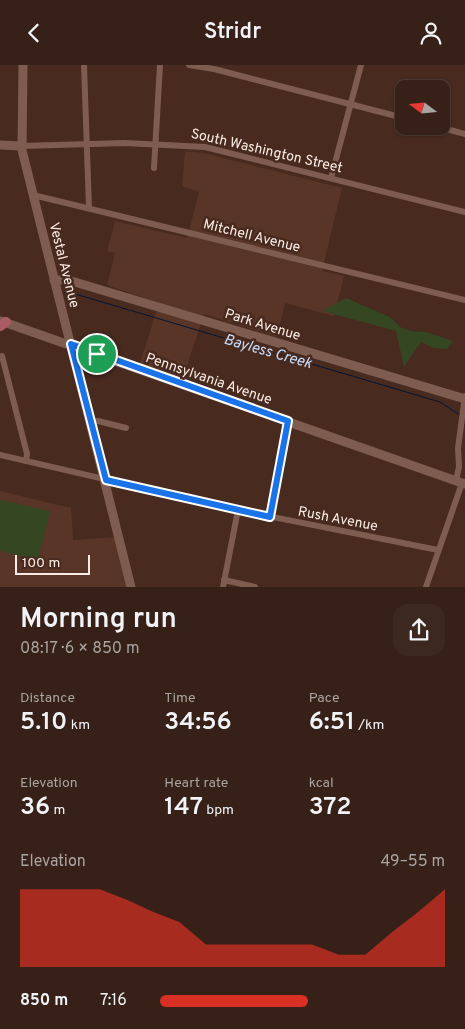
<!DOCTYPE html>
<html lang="en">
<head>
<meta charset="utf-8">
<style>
	body { margin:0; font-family:Overpass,sans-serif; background:#3d2820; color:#f1f3f6; height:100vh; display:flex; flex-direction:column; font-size:19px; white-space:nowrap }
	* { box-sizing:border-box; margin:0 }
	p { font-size:16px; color:#aaa3a1 }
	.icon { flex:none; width:28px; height:28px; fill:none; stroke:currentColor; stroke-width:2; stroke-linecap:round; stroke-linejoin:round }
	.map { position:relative; height:522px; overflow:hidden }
	.side { display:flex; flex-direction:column; background:#362017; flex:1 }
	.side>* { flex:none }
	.needle { width:32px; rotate:286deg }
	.buttons { position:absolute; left:395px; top:15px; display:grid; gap:10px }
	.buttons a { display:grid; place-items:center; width:55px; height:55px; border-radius:10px; background:#362017; box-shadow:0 1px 4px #0004,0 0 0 1px #503e36; font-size:25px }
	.scale { position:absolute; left:15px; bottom:12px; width:75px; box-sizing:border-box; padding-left:5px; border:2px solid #fcece6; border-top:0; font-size:14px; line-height:18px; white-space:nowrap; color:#fcece6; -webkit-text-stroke:4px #482a1f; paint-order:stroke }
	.pin { position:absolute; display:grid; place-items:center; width:42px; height:42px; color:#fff; margin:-21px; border:2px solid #fff; border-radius:50%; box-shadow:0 1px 5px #0007 }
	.round { display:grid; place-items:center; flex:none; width:52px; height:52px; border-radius:15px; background:#3d2820 }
	.headline { display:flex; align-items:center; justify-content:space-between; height:85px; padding:0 20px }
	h1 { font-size:28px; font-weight:600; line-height:38px }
	.figures { display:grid; grid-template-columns:repeat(3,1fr); gap:8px; height:85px; padding:5px 20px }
	.figures div { display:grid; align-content:center }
	.figures b { font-size:25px; font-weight:600 }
	.figures small { font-size:14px; font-weight:400 }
	.figures p { font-size:14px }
	.chart { height:140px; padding:10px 20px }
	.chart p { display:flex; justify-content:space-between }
	.chart svg { width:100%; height:90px; margin-top:5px; fill:#d93025; opacity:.7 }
	ul { padding:0 20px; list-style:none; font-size:16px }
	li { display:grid; grid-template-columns:80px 60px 1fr; align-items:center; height:38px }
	li i { height:12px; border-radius:6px; background:#d93025 }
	header { display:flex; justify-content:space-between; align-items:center; height:65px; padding:0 20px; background:#362017; font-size:22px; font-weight:600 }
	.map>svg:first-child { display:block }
</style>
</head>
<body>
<header><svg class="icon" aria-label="back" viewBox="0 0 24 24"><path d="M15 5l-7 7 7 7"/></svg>Stridr<svg class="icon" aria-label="person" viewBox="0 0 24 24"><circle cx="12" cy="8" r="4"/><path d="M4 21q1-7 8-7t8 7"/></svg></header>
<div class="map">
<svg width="465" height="522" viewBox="0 0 465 522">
	<rect width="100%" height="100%" fill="#482a1f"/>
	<g fill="#583527">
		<polygon points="185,86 204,88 342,123 322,206 344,211 334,251 285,238 277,272 204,249 183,313 140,298 159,238 107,220 115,188 107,186 115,156 187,173 199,127 182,121"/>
		<polygon points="0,426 71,443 73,475 116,472 128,522 0,522"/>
	</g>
	<g fill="#344622">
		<polygon points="346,233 390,252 400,262 411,266 426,267 453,276 447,284 433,283 421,277 404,302 396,266 322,246"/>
		<polygon points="0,435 50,446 38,495 0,486"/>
	</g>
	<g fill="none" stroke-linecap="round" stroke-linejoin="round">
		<polyline stroke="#011639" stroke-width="1" points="65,226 440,337 460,350"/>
		<g stroke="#7e5d50" stroke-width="6">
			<polyline points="84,0 89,143"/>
			<polyline points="189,0 214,4 404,53"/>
			<polyline points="436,61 465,69"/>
			<polyline points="21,81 125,78 205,82 465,147"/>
			<polyline points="154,103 160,0"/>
			<polyline points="331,113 361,0"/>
			<polyline points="33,130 465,235"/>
			<polyline points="2,291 27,389 26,396"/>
			<polyline points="91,357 98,356 126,363"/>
			<polyline points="0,390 238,445 438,485"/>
			<polyline points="456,415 459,402 458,383 465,331"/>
			<polyline points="270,452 288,356"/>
			<polyline points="224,515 255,522"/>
			<polyline points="223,522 238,445"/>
			<polyline points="426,522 462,418"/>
		</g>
		<g stroke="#7e5d50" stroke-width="9">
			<polyline points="23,0 22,85 131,522"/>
			<polyline points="0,80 21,81"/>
			<polyline points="54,215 68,215 465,334"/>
			<polyline points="1,256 465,419"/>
		</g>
		<polyline stroke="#aa5c64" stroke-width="10" points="0,261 6,257"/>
	</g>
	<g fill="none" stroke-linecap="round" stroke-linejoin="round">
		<defs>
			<polygon id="route" points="71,279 288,356 270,452 106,415"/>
		</defs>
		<use href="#route" stroke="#fff" stroke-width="10"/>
		<use href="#route" stroke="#1a73e8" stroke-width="6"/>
	</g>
	<g text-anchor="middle" stroke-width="5" stroke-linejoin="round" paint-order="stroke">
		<g font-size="14" fill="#fcece6" stroke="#482a1f">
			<text transform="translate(267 85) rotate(13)" y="5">South Washington Street</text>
			<text transform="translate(252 170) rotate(14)" y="5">Mitchell Avenue</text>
			<text transform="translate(65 200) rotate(76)" y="5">Vestal Avenue</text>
			<text transform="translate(263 259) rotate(17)" y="5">Park Avenue</text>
			<text transform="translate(209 313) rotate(19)" y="5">Pennsylvania Avenue</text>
			<text transform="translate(338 453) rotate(11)" y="5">Rush Avenue</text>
		</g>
		<g font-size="15" font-style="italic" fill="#c8defd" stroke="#482a1f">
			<text transform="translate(268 286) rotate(16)" y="5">Bayless Creek</text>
		</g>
	</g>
</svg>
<div class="buttons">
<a><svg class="needle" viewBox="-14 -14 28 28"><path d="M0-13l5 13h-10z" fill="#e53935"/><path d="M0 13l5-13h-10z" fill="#aaa3a1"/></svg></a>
</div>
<div class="scale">100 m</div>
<div class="pin" style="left:97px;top:289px;background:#1e9e55"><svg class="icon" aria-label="arrive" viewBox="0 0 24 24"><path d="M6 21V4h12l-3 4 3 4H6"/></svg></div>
</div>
<section class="side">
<div class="headline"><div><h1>Morning run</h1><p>08:17 · 6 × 850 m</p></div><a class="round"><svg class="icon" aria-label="share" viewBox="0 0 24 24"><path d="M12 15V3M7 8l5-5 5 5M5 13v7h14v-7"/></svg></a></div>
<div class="figures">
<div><p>Distance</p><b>5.10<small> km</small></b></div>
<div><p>Time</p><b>34:56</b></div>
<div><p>Pace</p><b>6:51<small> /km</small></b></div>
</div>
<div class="figures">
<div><p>Elevation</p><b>36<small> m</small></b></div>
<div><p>Heart rate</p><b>147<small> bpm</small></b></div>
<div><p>kcal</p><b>372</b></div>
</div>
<div class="chart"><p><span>Elevation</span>49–55 m</p>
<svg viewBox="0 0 160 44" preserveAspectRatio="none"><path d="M0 44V6L10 6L20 6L30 6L40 11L50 17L60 22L70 33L80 33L90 33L100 33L110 33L120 38L130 38L140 27L150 17L160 6V44z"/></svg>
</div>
<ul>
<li><b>850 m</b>7:16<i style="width:52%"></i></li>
</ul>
</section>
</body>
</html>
